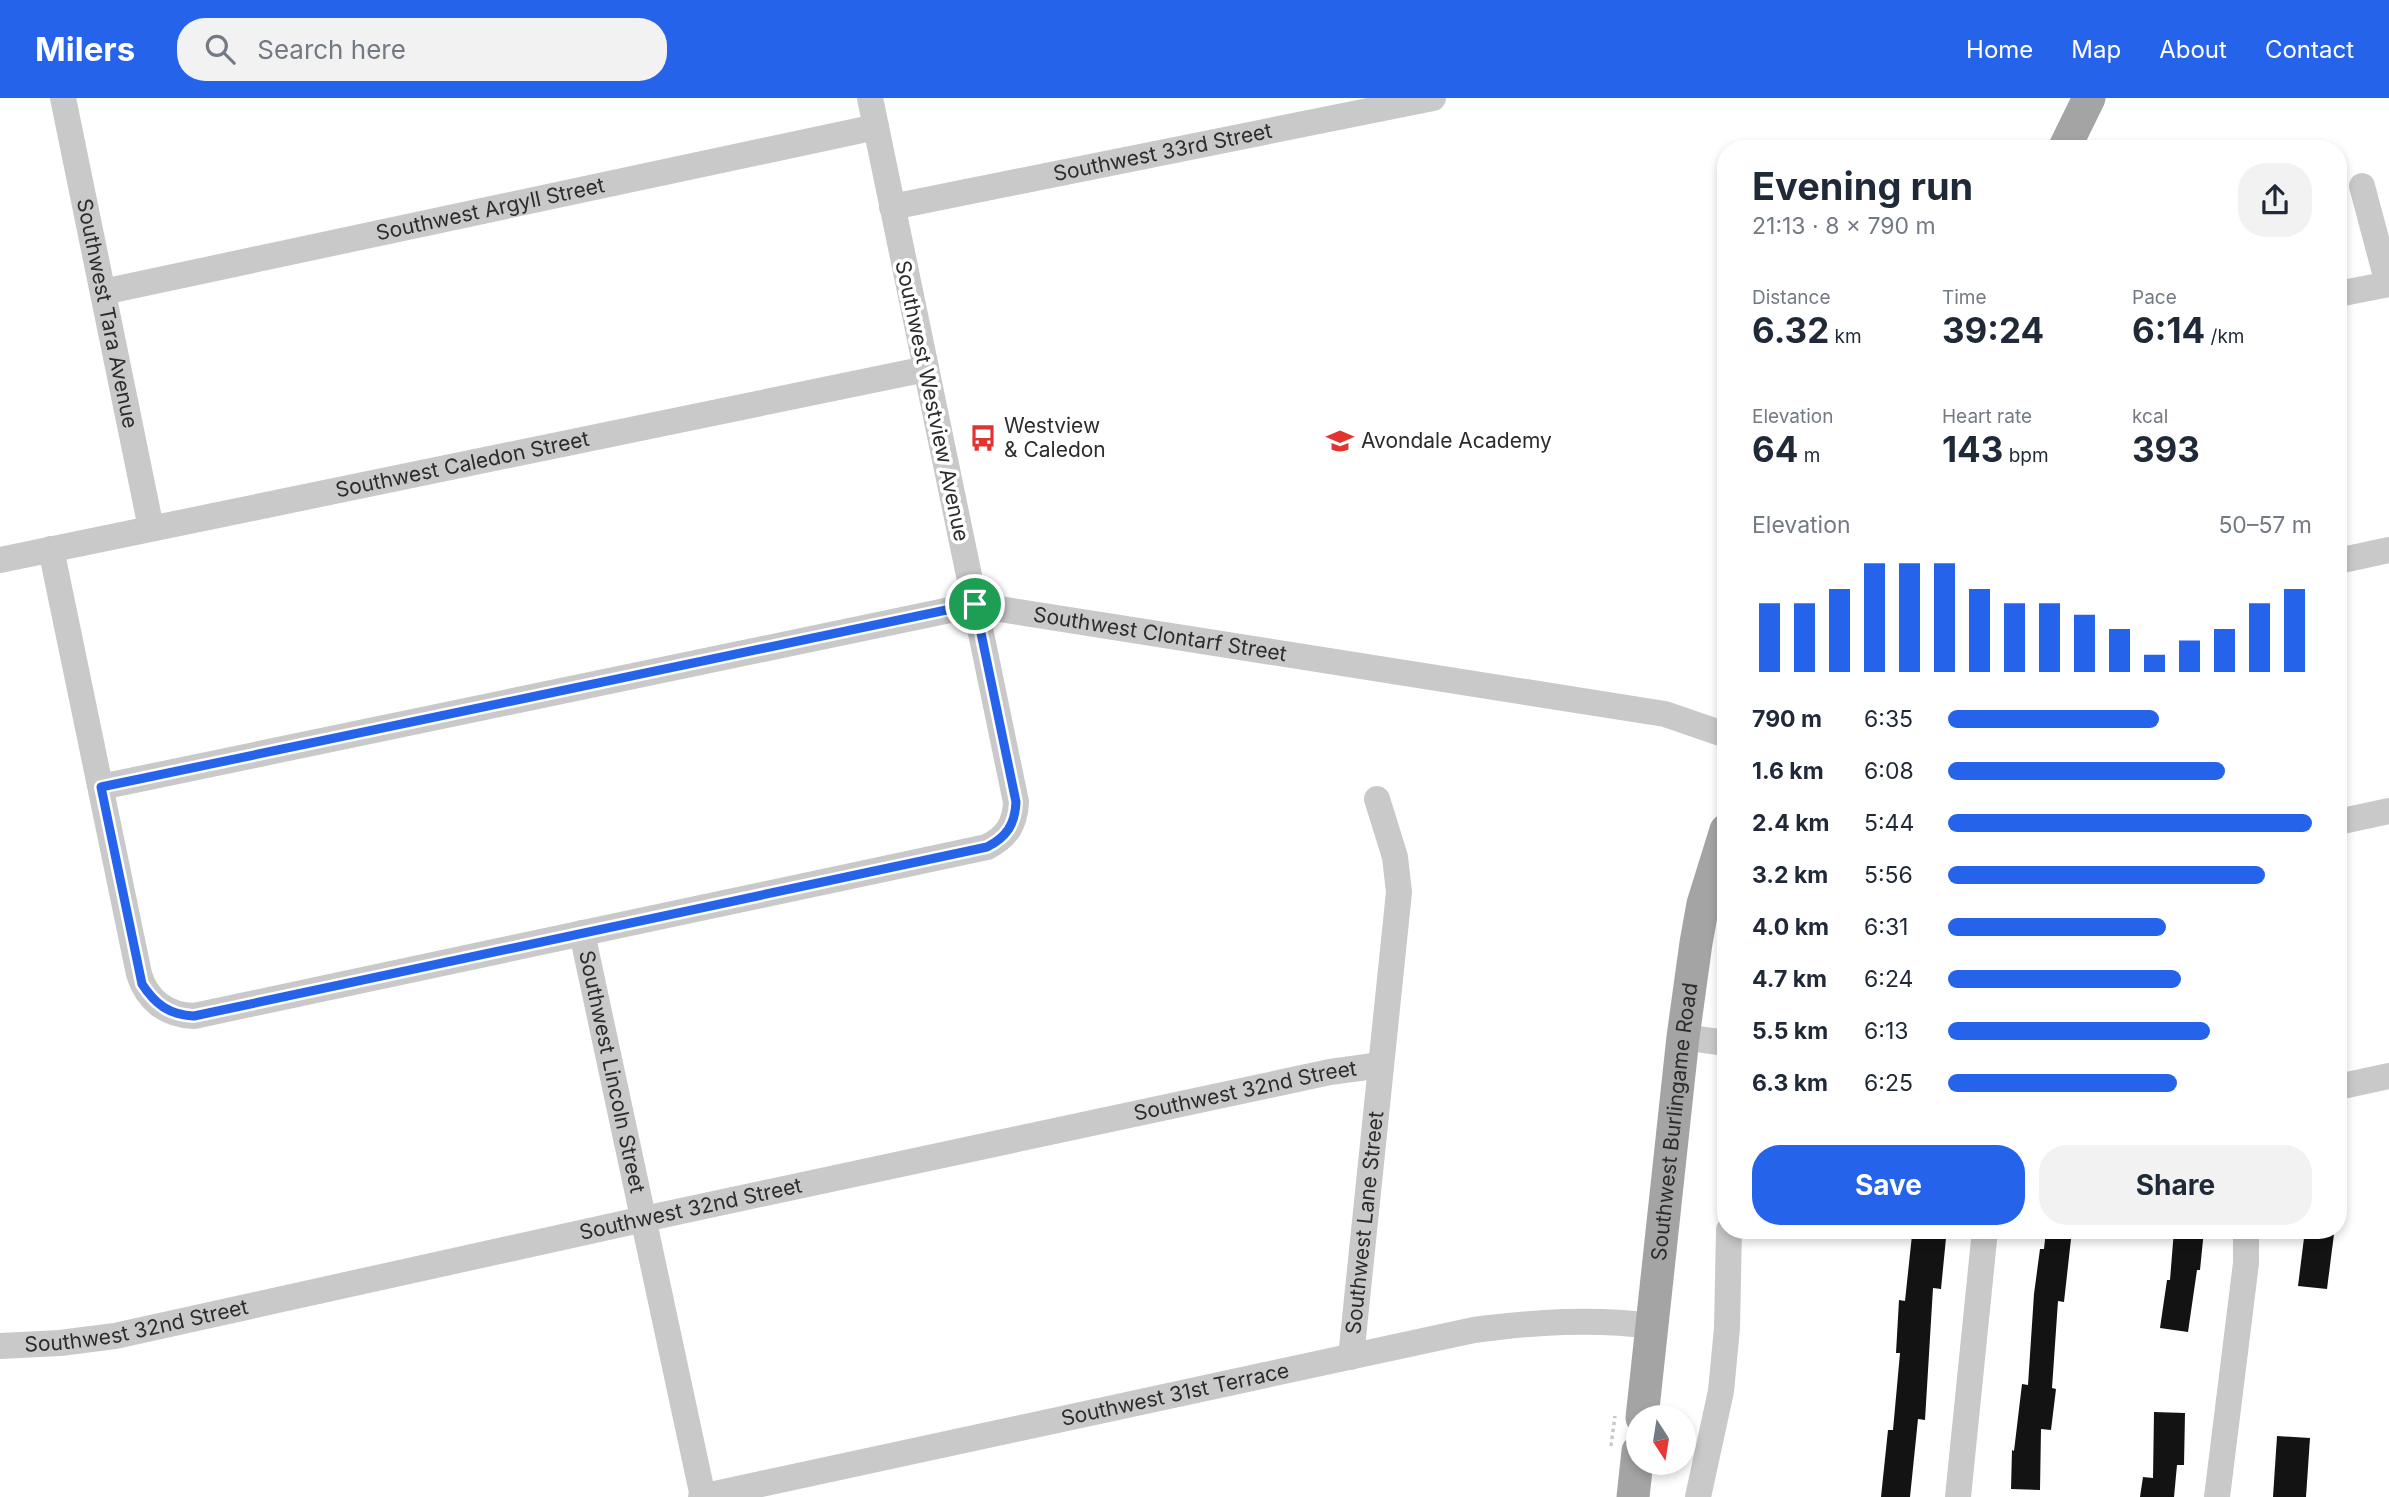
<!DOCTYPE html>
<html lang="en">
<head>
<meta charset="utf-8">
<style>
	body { margin:0; font-family:Inter,sans-serif; background:#f2f2f3; color:#1f2937; height:100vh; display:flex; flex-direction:column; font-size:26px; white-space:nowrap }
	* { box-sizing:border-box; margin:0 }
	p { font-size:23px; color:#747a83 }
	.icon { flex:none; width:38px; height:38px; fill:none; stroke:currentColor; stroke-width:2; stroke-linecap:round; stroke-linejoin:round }
	.map { position:relative; flex:1; overflow:hidden }
	.sheet { position:absolute; left:1717px; top:42px; width:630px; height:1099px; display:flex; flex-direction:column; background:#fff; border-radius:28px; box-shadow:0 4px 10px #0003 }
	.sheet>* { flex:none }
	.needle { width:46px; rotate:168deg }
	.controls { position:absolute; left:1626px; top:1307px; display:grid; gap:14px }
	.controls a { display:grid; place-items:center; width:70px; height:70px; border-radius:50%; background:#fff; box-shadow:0 4px 10px #0003; font-size:35px }
	.pin { position:absolute; display:grid; place-items:center; width:60px; height:60px; color:#fff; margin:-30px; border:4px solid #fff; border-radius:50%; box-shadow:0 2px 7px #0007 }
	.round { display:grid; place-items:center; flex:none; width:74px; height:74px; border-radius:28px; background:#f2f2f3 }
	.headline { display:flex; align-items:center; justify-content:space-between; height:119px; padding:0 35px }
	h1 { font-size:38px; font-weight:700; line-height:52px }
	.figures { display:grid; grid-template-columns:repeat(3,1fr); gap:10px; height:119px; padding:7px 35px }
	.figures div { display:grid; align-content:center }
	.figures b { font-size:35px; font-weight:700 }
	.figures small { font-size:19px; font-weight:400 }
	.figures p { font-size:19px }
	.chart { height:196px; padding:14px 35px }
	.chart p { display:flex; justify-content:space-between }
	.chart svg { width:100%; height:126px; margin-top:7px; stroke:#2563eb; stroke-width:6 }
	.action { display:flex; gap:14px; margin-top:auto; padding:14px 35px }
	.action a { flex:1; height:80px; border-radius:28px; background:#2563eb; color:#fff; font-size:28px; font-weight:700; line-height:80px; text-align:center }
	.action a+a { background:#f2f2f3; color:#1f2937 }
	ul { padding:0 35px; list-style:none; font-size:23px }
	li { display:grid; grid-template-columns:112px 84px 1fr; align-items:center; height:52px }
	li i { height:18px; border-radius:9px; background:#2563eb }
	header { display:flex; align-items:center; gap:42px; box-sizing:border-box; height:98px; padding:0 35px; background:#2563eb; color:#fff }
	header strong { font-size:33px }
	nav { display:flex; gap:38px; margin-inline-start:auto; font-size:24px }
	.search { width:490px; height:63px; background:#f2f2f3; display:flex; align-items:center; gap:18px; box-sizing:border-box; padding:0 24px; border-radius:28px; color:#747a83; font-size:26px }
	.map>svg:first-child { display:block }
</style>
</head>
<body>
<header>
<strong>Milers</strong>
<div class="search"><svg class="icon" aria-label="search" viewBox="0 0 24 24"><circle cx="10" cy="10" r="6"/><path d="M15 15l6 6"/></svg>Search here</div>
<nav><a>Home</a><a>Map</a><a>About</a><a>Contact</a></nav>
</header>
<div class="map">
<svg width="2389" height="1399" viewBox="0 0 2389 1399">
	<rect width="100%" height="100%" fill="#fff"/>
	<g fill="#131313">
		<polygon points="2046,1132 2072,1132 2064,1204 2058,1203 2052,1290 2056,1291 2051,1332 2041,1331 2040,1392 2011,1391 2012,1352 2014,1353 2022,1286 2028,1287 2034,1196 2040,1151 2044,1151"/>
		<polygon points="2174,1132 2204,1132 2200,1172 2197,1172 2188,1234 2160,1230 2167,1182 2170,1182"/>
		<polygon points="2305,1132 2334,1136 2327,1191 2298,1188"/>
		<polygon points="1912,1137 1946,1140 1941,1191 1933,1190 1925,1322 1918,1321 1910,1399 1881,1399 1888,1332 1893,1332 1900,1255 1896,1255 1899,1202 1905,1203"/>
		<polygon points="2154,1314 2185,1315 2184,1367 2177,1367 2174,1399 2140,1399 2143,1379 2153,1380"/>
		<polygon points="2277,1338 2310,1340 2306,1399 2273,1399"/>
	</g>
	<g fill="none" stroke-linecap="round" stroke-linejoin="round">
		<polyline stroke="#c9c9c9" stroke-width="3.5" stroke-dasharray="3.5 3.5" stroke-linecap="butt" points="1611,1348 1615,1318"/>
		<g stroke="#c9c9c9" stroke-width="26">
			<path id="s1" d="M63,0L151,430"/>
			<polyline points="2362,88 2388,186"/>
			<path id="s2" d="M892,109L1433,0"/>
			<path id="s3" d="M103,194L876,29"/>
			<polyline points="2338,196 2389,186"/>
			<path d="M51,451L139,876C147,902 166,917 194,918L987,749C1007,739 1015,726 1016,704L870,0"/>
			<path id="s4" d="M0,462L926,271"/>
			<polyline points="2338,463 2389,452"/>
			<path id="s5" d="M101,689L974,507L1665,616L1726,637"/>
			<polyline points="2338,724 2389,713"/>
			<path id="s6" d="M582,835L703,1399"/>
			<polyline points="1683,939 1726,945"/>
			<polyline points="2338,989 2389,978"/>
			<path id="s7" d="M0,1248L60,1245L115,1238L644,1121L1330,974L1381,967"/>
			<path id="s8" d="M1351,1259L1399,794L1395,759L1377,701"/>
			<path id="s9" d="M701,1399L1474,1232C1534,1224 1592,1220 1653,1228"/>
			<polyline points="1698,1399 1721,1293 1727,1230 1729,1132"/>
			<polyline points="1958,1399 1985,1132"/>
			<polyline points="2217,1399 2246,1165 2246,1132"/>
		</g>
		<g stroke="#a4a4a4" stroke-width="33">
			<polyline points="2064,51 2089,0"/>
			<path id="s10" d="M1642,1320L1683,939L1696,845L1703,806L1726,732"/>
			<polyline points="1633,1399 1638,1353"/>
		</g>
	</g>
	<g fill="none" stroke-linecap="round" stroke-linejoin="round">
		<defs>
			<path id="route" d="M975,506L1016,704C1015,726 1007,739 987,749L194,918C169,917 155,906 142,886L101,689Z"/>
		</defs>
		<use href="#route" stroke="#fff" stroke-width="14"/>
		<use href="#route" stroke="#2563eb" stroke-width="9"/>
	</g>
	<defs>
		<symbol id="bus-bare" viewBox="-9 -9 18 18"><path d="M-5-6H5V4H4V6H2V4H-2V6H-4V4H-5ZM-3.5-4V0h7V-4ZM-3.5 1.2v1.5H-2V1.2ZM2 1.2v1.5H3.5V1.2Z" fill="#e1332f" stroke="#fff" stroke-width="2.5" paint-order="stroke"/></symbol>
		<symbol id="school-bare" viewBox="-9 -9 18 18"><path d="M0-5L7-2L0 1L-7-2ZM-4 1L0 2.5L4 1V4Q0 6-4 4Z" fill="#e1332f" stroke="#fff" stroke-width="2.5" paint-order="stroke"/></symbol>
	</defs>
	<g fill-rule="evenodd">
		<use href="#bus-bare" x="964" y="321" width="38" height="38"/>
		<use href="#school-bare" x="1321" y="324" width="38" height="38"/>
	</g>
	<g text-anchor="middle" stroke-width="7" stroke-linejoin="round" paint-order="stroke">
		<g font-size="21" fill="#2c2c2c" stroke="#fff">
			<text dy="7" stroke="none"><textPath href="#s2" startOffset="276">Southwest 33rd Street</textPath></text>
			<text dy="7" stroke="none"><textPath href="#s3" startOffset="396">Southwest Argyll Street</textPath></text>
			<text dy="7" stroke="none"><textPath href="#s1" startOffset="220">Southwest Tara Avenue</textPath></text>
			<text transform="translate(932 303) rotate(78)" y="7">Southwest Westview Avenue</text>
			<text dy="7" stroke="none"><textPath href="#s4" startOffset="472">Southwest Caledon Street</textPath></text>
			<text dy="7" stroke="none"><textPath href="#s5" startOffset="1080">Southwest Clontarf Street</textPath></text>
			<text dy="7" stroke="none"><textPath href="#s6" startOffset="142">Southwest Lincoln Street</textPath></text>
			<text dy="7" stroke="none"><textPath href="#s7" startOffset="1272">Southwest 32nd Street</textPath></text>
			<text dy="7" stroke="none"><textPath href="#s10" startOffset="298">Southwest Burlingame Road</textPath></text>
			<text dy="7" stroke="none"><textPath href="#s7" startOffset="705">Southwest 32nd Street</textPath></text>
			<text dy="7" stroke="none"><textPath href="#s8" startOffset="135">Southwest Lane Street</textPath></text>
			<text dy="7" stroke="none"><textPath href="#s7" startOffset="138">Southwest 32nd Street</textPath></text>
			<text dy="7" stroke="none"><textPath href="#s9" startOffset="485">Southwest 31st Terrace</textPath></text>
		</g>
		<g font-size="21" fill="#2c2c2c" stroke="#fff" text-anchor="start">
			<text x="1004" y="335">Westview<tspan x="1004" dy="24">&amp; Caledon</tspan></text>
			<text x="1361" y="350">Avondale Academy</text>
		</g>
	</g>
</svg>
<div class="controls">
<a><svg class="needle" viewBox="-14 -14 28 28"><path d="M0-13l5 13h-10z" fill="#e53935"/><path d="M0 13l5-13h-10z" fill="#747a83"/></svg></a>
</div>
<div class="pin" style="left:975px;top:506px;background:#1e9e55"><svg class="icon" aria-label="arrive" viewBox="0 0 24 24"><path d="M6 21V4h12l-3 4 3 4H6"/></svg></div>
<section class="sheet">
<div class="headline"><div><h1>Evening run</h1><p>21:13 · 8 × 790 m</p></div><a class="round"><svg class="icon" aria-label="share" viewBox="0 0 24 24"><path d="M12 15V3M7 8l5-5 5 5M5 13v7h14v-7"/></svg></a></div>
<div class="figures">
<div><p>Distance</p><b>6.32<small> km</small></b></div>
<div><p>Time</p><b>39:24</b></div>
<div><p>Pace</p><b>6:14<small> /km</small></b></div>
</div>
<div class="figures">
<div><p>Elevation</p><b>64<small> m</small></b></div>
<div><p>Heart rate</p><b>143<small> bpm</small></b></div>
<div><p>kcal</p><b>393</b></div>
</div>
<div class="chart"><p><span>Elevation</span>50–57 m</p>
<svg viewBox="0 0 160 44" preserveAspectRatio="none"><path d="M5 44V20M15 44V20M25 44V15M35 44V6M45 44V6M55 44V6M65 44V15M75 44V20M85 44V20M95 44V24M105 44V29M115 44V38M125 44V33M135 44V29M145 44V20M155 44V15"/></svg>
</div>
<ul>
<li><b>790 m</b>6:35<i style="width:58%"></i></li>
<li><b>1.6 km</b>6:08<i style="width:76%"></i></li>
<li><b>2.4 km</b>5:44<i style="width:100%"></i></li>
<li><b>3.2 km</b>5:56<i style="width:87%"></i></li>
<li><b>4.0 km</b>6:31<i style="width:60%"></i></li>
<li><b>4.7 km</b>6:24<i style="width:64%"></i></li>
<li><b>5.5 km</b>6:13<i style="width:72%"></i></li>
<li><b>6.3 km</b>6:25<i style="width:63%"></i></li>
</ul>
<div class="action"><a>Save</a><a>Share</a></div>
</section>
</div>
</body>
</html>
